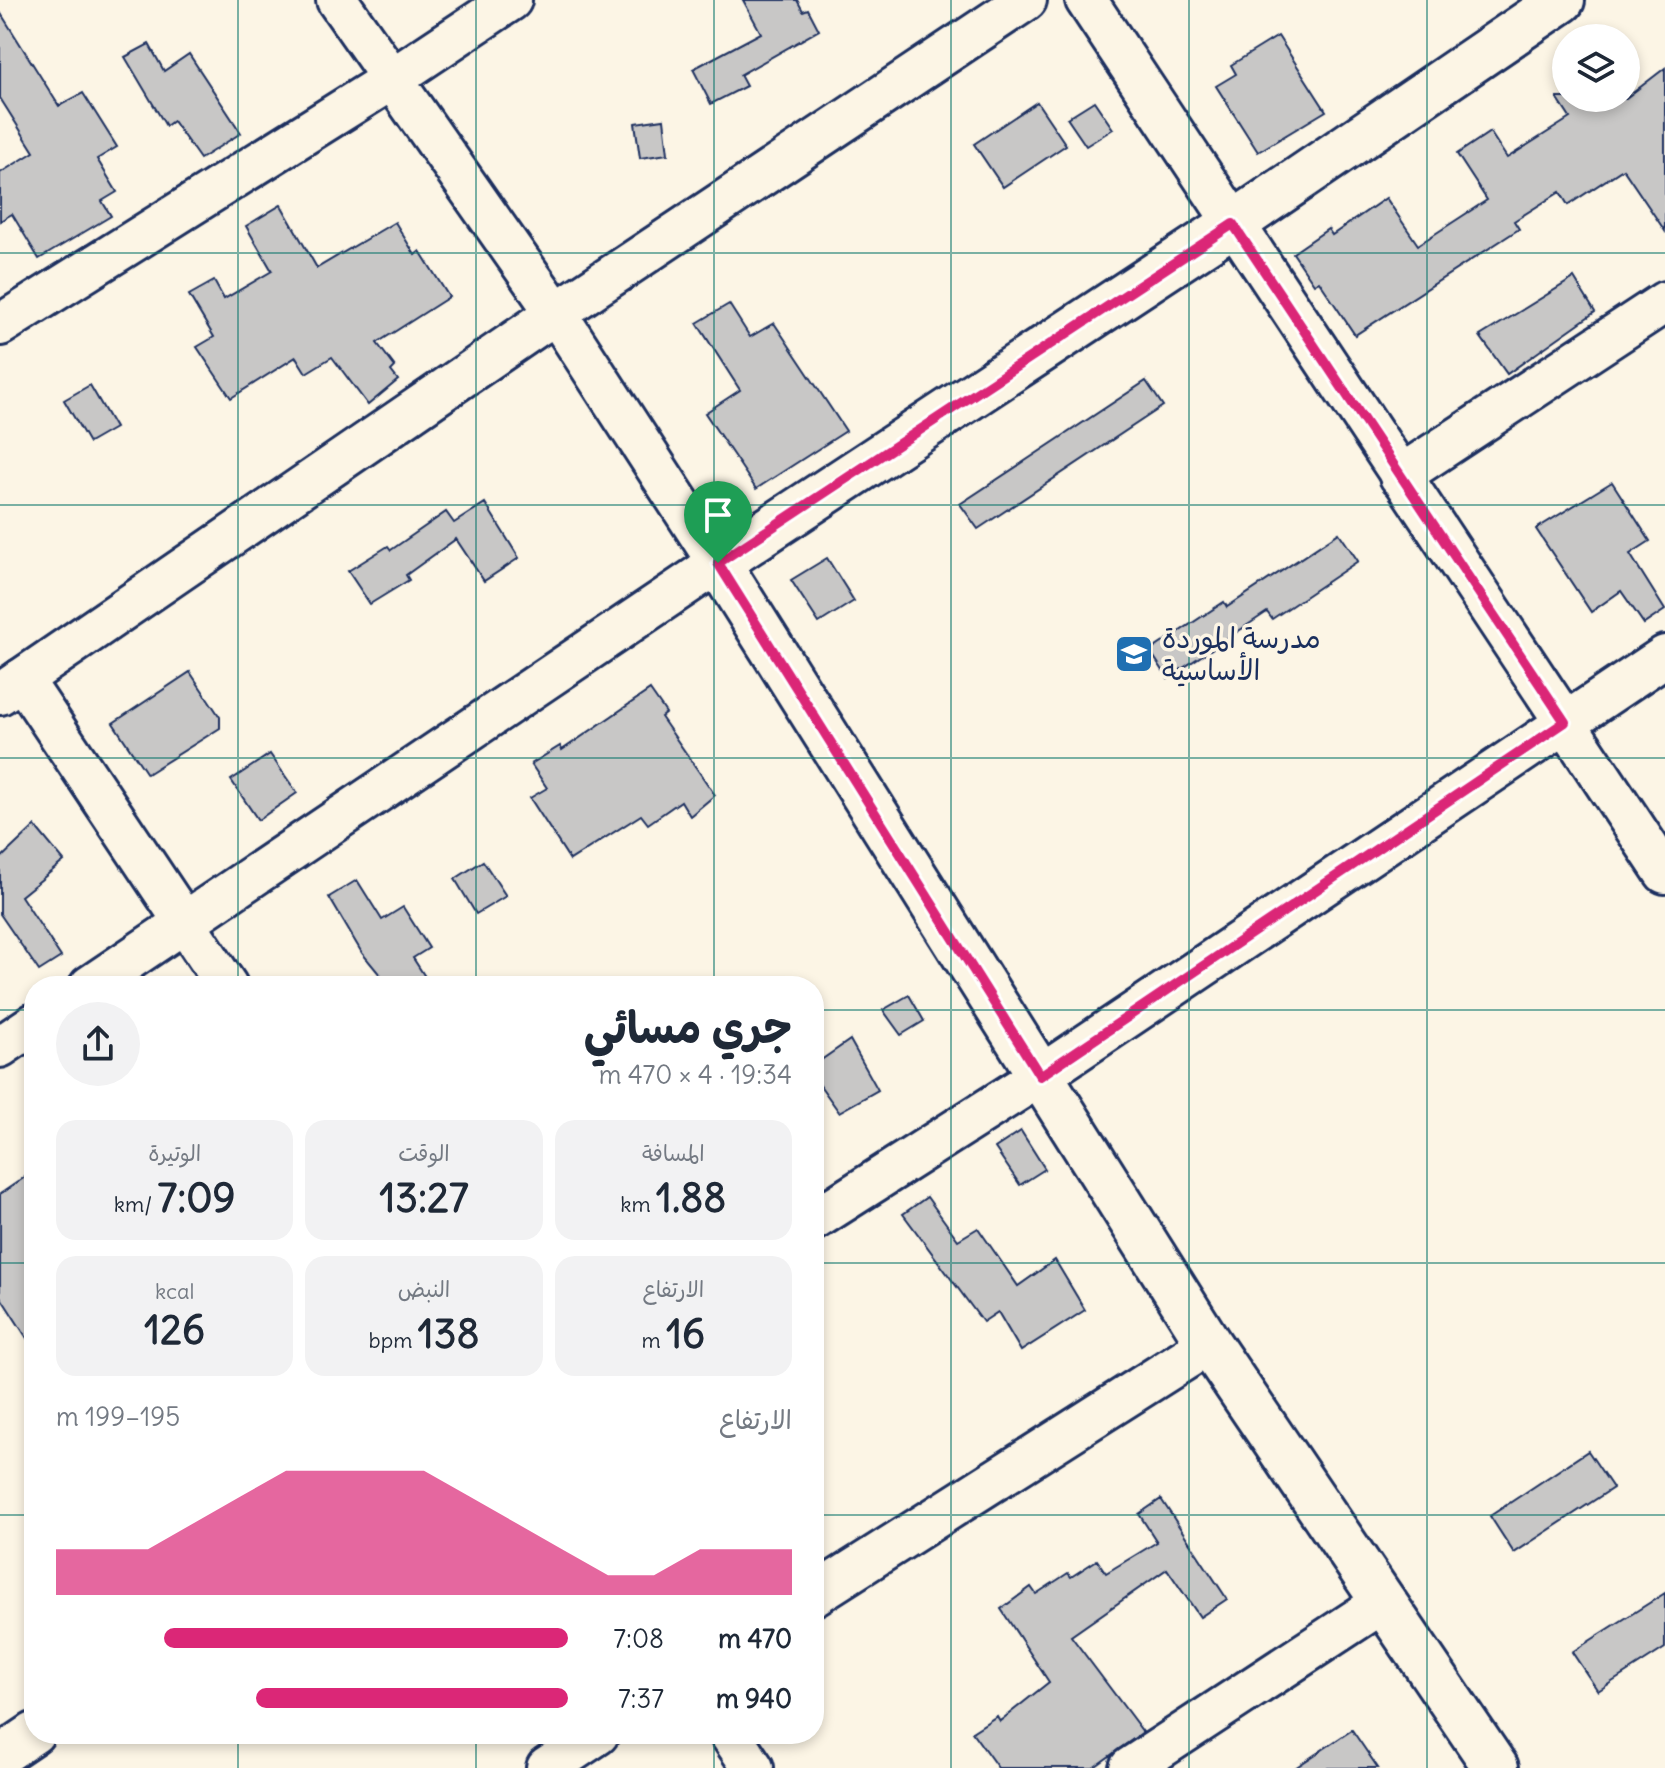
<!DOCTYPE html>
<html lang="ar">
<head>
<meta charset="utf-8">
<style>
	body { margin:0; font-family:Delius,"Playpen Sans Arabic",sans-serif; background:#f2f2f3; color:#1f2937; direction:rtl; height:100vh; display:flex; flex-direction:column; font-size:30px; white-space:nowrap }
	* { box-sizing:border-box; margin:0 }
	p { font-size:26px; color:#747a83 }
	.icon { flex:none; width:44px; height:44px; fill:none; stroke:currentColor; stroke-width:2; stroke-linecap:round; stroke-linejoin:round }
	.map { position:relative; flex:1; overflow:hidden; direction:ltr }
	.side { position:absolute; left:24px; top:976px; width:800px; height:768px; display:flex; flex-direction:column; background:#fff; border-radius:32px; box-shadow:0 4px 12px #0003; direction:rtl }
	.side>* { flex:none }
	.controls { position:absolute; left:1552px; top:24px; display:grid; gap:16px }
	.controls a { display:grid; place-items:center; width:88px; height:88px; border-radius:50%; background:#fff; box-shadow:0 4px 12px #0003; font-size:40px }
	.pin { position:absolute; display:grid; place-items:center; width:68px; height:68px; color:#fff; margin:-82px -34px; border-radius:50% 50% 50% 0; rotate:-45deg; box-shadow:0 0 8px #0007 }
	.pin .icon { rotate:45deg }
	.round { display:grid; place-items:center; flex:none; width:84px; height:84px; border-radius:42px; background:#f2f2f3 }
	.head { display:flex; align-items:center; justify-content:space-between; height:136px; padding:0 32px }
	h1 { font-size:44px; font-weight:700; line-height:60px }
	.figures { display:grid; grid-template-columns:repeat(3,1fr); gap:12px; height:136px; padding:8px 32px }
	.figures div { display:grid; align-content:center; border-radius:20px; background:#f2f2f3; text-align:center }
	.figures b { font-size:40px; font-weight:700 }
	.figures small { font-size:22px; font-weight:400 }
	.figures p { font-size:22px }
	.chart { height:224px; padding:16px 32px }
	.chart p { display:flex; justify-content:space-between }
	.chart svg { width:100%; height:144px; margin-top:8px; fill:#db2777; opacity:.7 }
	ul { padding:0 32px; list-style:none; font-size:26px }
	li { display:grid; grid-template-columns:128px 96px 1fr; align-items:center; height:60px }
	li i { height:20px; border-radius:10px; background:#db2777 }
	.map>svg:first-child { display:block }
</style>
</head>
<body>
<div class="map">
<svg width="1665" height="1768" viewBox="0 0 1665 1768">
	<rect width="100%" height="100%" fill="#fcf5e5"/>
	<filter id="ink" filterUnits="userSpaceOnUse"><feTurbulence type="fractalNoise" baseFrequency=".0125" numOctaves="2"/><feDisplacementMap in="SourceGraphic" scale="16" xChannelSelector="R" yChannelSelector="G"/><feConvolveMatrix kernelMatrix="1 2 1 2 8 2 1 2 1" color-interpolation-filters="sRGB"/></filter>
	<g filter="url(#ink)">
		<g fill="#c8c7c6" stroke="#1b2f5e" stroke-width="2">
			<polygon points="743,0 797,0 803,11 808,9 819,30 740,75 746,86 711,104 693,69 761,33"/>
			<polygon points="0,12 59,106 83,93 117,147 97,159 117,192 102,201 111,216 39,259 12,214 0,221 0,173 34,152 0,98"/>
			<polygon points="1278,36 1326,111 1258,152 1216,86 1236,74 1231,65"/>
			<polygon points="149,44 164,71 189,54 241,133 200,159 173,121 166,126 125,57"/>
			<polygon points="1665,68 1665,231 1623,169 1568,205 1560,192 1514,221 1519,229 1355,335 1319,281 1314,284 1293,253 1328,229 1332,235 1386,198 1418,245 1487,200 1457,154 1490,132 1507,158 1570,118 1557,98 1626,98"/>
			<polygon points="1094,101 1113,129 1086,146 1067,118"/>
			<polygon points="1037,102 1066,145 1003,187 974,144"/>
			<polygon points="664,119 668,154 640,158 635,123"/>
			<polygon points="281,205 317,268 395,222 415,255 420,251 449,297 377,343 395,367 391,371 398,380 368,405 332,357 306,373 296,357 231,398 197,347 214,337 189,295 214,281 224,299 272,271 246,226"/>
			<polygon points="1574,278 1595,312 1507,374 1480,336"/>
			<polygon points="729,304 750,337 774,323 846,431 756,489 705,413 740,390 697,323"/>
			<polygon points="1146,381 1163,406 978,529 960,504"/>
			<polygon points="90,385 115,428 89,443 64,400"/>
			<polygon points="1612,482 1650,541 1630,554 1665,610 1644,624 1621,591 1591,612 1536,529"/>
			<polygon points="485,503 519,558 484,581 456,539 406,575 409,580 370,604 348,571 388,546 391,550 446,512 454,523"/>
			<polygon points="1339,533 1358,561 1272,619 1267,612 1168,678 1150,651 1224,602 1227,607"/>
			<polygon points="827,558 854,601 819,623 791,580"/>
			<polygon points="190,672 220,717 220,728 147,774 113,723"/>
			<polygon points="650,690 666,713 661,717 715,795 690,816 681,801 648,824 641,815 570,860 530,798 547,788 531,764 560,746 562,750"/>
			<polygon points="270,754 297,793 258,820 231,780"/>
			<polygon points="35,826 64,861 21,896 61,957 39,971 0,914 0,859"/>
			<polygon points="483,861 506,896 476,914 455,879"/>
			<polygon points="357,880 382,920 403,907 429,948 413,958 431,986 389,986 362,953 329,897"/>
			<polygon points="909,995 924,1021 901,1035 883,1010"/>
			<polygon points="850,1040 878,1090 839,1112 814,1077 814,1065"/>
			<polygon points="1021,1131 1045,1169 1020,1185 995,1148"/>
			<polygon points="34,1171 34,1349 0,1296 0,1194"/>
			<polygon points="927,1197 958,1240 978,1228 1018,1286 1055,1260 1085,1310 1021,1351 998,1312 983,1322 903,1214"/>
			<polygon points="1588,1451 1613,1488 1514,1553 1490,1516"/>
			<polygon points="1161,1499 1227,1599 1200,1617 1167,1569 1071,1636 1143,1732 1093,1768 998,1768 972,1732 997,1716 1000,1721 1049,1682 1001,1609 1031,1587 1036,1594 1068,1573 1071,1577 1097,1560 1106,1573 1157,1542 1139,1514"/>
			<polygon points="1665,1593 1665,1648 1598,1691 1572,1652"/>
			<polygon points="1352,1730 1378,1768 1295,1768"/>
		</g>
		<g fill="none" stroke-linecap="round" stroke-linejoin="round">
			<defs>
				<g id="street">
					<polyline points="1086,0 1665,873"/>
					<polyline points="0,325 392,79 511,0"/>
					<polyline points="1400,476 1665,302"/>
					<polyline points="22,679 227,986"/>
					<polyline points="0,694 556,313 1026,0"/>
					<polyline points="90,986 718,563 556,313 337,0"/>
					<polyline points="0,1047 34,1024"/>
					<polyline points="814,1220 1040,1076 1665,656"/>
					<polyline points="814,1595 1209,1344"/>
					<polyline points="730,1734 753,1768"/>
					<polyline points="0,1756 34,1733"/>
					<polyline points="547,1768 598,1734"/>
					<polyline points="1130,1768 1385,1601"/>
				</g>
				<polyline id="secondary" points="1496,1768 1209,1344 718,563 1233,224 1562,0"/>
			</defs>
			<use href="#street" stroke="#1b2f5e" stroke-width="46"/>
			<use href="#secondary" stroke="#1b2f5e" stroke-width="50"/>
			<use href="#street" stroke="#fcf5e5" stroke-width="40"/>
			<use href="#secondary" stroke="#fcf5e5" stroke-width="44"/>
		</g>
	</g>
	<g fill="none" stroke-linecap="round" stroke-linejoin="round" filter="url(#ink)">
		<defs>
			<polygon id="route" points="1233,224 1565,722 1040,1076 718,563"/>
		</defs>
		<use href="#route" stroke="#fff" stroke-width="16"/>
		<use href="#route" stroke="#db2777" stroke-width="10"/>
	</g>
	<path fill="none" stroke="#0f766e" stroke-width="2" stroke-opacity="0.55" d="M238,0V986M476,0V986M714,0V986M951,0V1768M1189,0V1768M1427,0V1768M0,253H1665M0,505H1665M0,758H1665M0,1010H34M814,1010H1665M0,1263H34M814,1263H1665M0,1515H34M814,1515H1665M238,1734V1768M476,1734V1768M714,1734V1768"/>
	<defs>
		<symbol id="school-square" viewBox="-11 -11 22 22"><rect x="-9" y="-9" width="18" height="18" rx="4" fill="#1f6fb2" stroke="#fcf5e5"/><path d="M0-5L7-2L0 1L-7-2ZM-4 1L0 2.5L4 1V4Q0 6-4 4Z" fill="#fff"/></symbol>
	</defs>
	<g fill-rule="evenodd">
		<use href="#school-square" x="1112" y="632" width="44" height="44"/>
	</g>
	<g text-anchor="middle" stroke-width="7" stroke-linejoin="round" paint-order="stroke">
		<g font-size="28" fill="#1b2f5e" stroke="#fcf5e5" text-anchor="start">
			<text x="1162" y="648">مدرسة الموردة<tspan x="1162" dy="32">الأساسية</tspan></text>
		</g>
	</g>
</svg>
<div class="controls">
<a><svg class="icon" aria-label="layers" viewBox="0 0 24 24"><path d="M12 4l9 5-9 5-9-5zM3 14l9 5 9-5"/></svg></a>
</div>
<div class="pin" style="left:718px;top:563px;background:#1e9e55"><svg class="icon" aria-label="arrive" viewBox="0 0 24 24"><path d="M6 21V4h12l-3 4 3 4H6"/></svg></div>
<section class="side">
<div class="head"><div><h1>جري مسائي</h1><p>19:34 · 4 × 470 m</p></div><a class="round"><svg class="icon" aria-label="share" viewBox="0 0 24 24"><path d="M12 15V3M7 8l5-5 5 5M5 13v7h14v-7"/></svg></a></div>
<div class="figures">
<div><p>المسافة</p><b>1.88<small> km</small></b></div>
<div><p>الوقت</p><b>13:27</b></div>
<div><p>الوتيرة</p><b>7:09<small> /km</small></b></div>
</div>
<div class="figures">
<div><p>الارتفاع</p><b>16<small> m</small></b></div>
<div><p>النبض</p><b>138<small> bpm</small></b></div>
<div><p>kcal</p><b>126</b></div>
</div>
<div class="chart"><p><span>الارتفاع</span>195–199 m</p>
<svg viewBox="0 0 160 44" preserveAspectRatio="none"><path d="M0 44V30L10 30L20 30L30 22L40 14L50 6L60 6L70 6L80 6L90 14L100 22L110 30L120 38L130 38L140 30L150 30L160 30V44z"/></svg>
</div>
<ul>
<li><b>470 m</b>7:08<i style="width:79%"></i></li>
<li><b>940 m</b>7:37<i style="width:61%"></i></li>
</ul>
</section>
</div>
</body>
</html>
